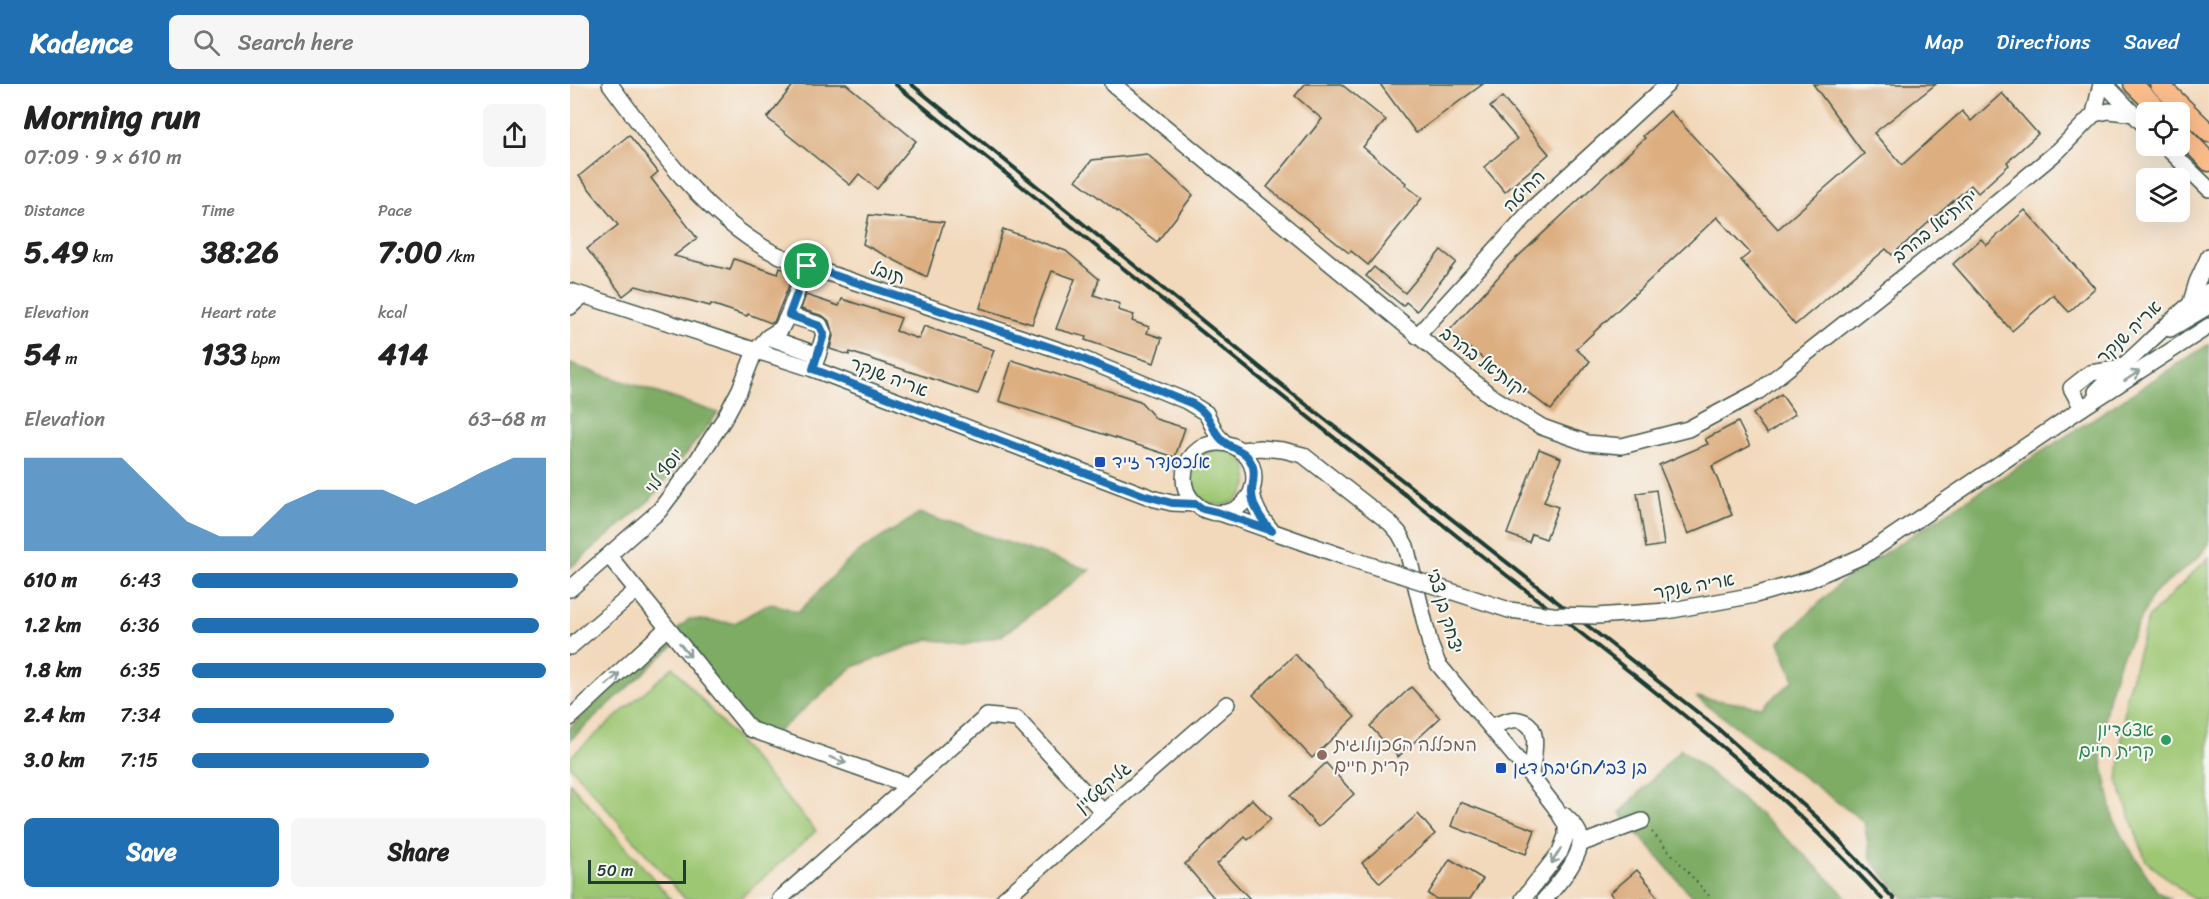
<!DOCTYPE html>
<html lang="en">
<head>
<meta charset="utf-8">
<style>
	body { margin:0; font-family:Sriracha,"Playpen Sans Hebrew",sans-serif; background:#f6f6f6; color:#222; height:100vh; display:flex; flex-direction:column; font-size:22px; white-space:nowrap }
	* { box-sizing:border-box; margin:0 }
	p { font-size:20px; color:#767676 }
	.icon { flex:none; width:33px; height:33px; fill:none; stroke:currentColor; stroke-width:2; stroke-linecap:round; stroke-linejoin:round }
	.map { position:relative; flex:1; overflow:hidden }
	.panel { display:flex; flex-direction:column; background:#fff; width:570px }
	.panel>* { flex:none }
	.fabs { position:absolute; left:1566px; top:18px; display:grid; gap:12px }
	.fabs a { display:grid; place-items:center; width:54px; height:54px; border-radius:9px; background:#fff; box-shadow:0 6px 24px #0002; font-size:30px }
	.scale { position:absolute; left:18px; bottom:15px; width:98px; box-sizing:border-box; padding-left:6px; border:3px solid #1f3d34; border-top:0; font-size:16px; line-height:21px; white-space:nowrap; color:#1f3d34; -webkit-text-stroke:4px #f6f6f2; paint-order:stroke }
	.pin { position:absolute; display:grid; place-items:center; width:51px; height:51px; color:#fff; margin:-26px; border:3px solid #fff; border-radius:50%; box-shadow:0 2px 6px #0007 }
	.round { display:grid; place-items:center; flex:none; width:63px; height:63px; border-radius:9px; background:#f6f6f6 }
	.head { display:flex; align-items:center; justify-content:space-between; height:102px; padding:0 24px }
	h1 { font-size:33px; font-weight:700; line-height:45px }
	.metrics { display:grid; grid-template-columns:repeat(3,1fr); gap:9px; height:102px; padding:6px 24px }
	.metrics div { display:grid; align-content:center }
	.metrics b { font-size:30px; font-weight:700 }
	.metrics small { font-size:16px; font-weight:400 }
	.metrics p { font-size:16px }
	.chart { height:168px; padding:12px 24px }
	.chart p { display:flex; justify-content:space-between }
	.chart svg { width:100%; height:108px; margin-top:6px; fill:#1f6fb2; opacity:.7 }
	.primary-button { display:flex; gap:12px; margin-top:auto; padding:12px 24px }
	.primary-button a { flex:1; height:69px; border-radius:9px; background:#1f6fb2; color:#fff; font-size:24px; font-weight:700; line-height:69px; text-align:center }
	.primary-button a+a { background:#f6f6f6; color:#222 }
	ul { padding:0 24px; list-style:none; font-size:20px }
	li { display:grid; grid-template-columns:96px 72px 1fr; align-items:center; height:45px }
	li i { height:15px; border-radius:8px; background:#1f6fb2 }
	header { display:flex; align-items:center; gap:36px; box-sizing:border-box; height:84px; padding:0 30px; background:#1f6fb2; color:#fff }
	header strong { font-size:28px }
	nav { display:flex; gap:33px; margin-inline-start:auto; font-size:21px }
	.search { width:420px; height:54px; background:#f6f6f6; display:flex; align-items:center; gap:15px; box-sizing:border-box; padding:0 21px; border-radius:9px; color:#767676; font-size:22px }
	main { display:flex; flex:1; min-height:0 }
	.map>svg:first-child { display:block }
</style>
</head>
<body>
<header>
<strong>Kadence</strong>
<div class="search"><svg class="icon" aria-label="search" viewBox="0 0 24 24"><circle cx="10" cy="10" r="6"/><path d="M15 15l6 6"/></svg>Search here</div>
<nav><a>Map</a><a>Directions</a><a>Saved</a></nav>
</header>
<main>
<section class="panel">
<div class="head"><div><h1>Morning run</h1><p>07:09 · 9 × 610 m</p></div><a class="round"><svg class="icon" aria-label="share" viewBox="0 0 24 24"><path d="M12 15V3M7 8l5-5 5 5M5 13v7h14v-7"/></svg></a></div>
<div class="metrics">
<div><p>Distance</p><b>5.49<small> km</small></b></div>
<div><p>Time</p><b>38:26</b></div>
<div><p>Pace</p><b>7:00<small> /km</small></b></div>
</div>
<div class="metrics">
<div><p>Elevation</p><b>54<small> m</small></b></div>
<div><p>Heart rate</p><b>133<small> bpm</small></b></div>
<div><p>kcal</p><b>414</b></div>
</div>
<div class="chart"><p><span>Elevation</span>63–68 m</p>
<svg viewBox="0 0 160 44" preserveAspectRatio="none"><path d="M0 44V6L10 6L20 6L30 6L40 19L50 32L60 38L70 38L80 25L90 19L100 19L110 19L120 25L130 19L140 12L150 6L160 6V44z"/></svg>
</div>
<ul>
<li><b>610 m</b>6:43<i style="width:92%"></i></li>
<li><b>1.2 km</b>6:36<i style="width:98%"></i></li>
<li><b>1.8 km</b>6:35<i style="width:100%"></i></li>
<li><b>2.4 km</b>7:34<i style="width:57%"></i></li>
<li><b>3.0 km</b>7:15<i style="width:67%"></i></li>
</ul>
<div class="primary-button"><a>Save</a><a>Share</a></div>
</section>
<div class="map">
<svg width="1639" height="815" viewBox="0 0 1639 815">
	<rect width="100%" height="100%" fill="#f6f6f2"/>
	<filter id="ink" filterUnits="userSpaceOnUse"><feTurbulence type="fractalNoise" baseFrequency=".0167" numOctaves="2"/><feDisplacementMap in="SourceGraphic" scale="12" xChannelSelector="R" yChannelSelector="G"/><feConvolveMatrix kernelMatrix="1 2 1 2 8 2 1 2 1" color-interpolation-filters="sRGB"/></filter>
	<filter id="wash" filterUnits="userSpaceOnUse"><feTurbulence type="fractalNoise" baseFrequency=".008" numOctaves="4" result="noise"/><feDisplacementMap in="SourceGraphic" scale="24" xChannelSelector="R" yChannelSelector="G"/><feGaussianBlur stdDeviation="1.35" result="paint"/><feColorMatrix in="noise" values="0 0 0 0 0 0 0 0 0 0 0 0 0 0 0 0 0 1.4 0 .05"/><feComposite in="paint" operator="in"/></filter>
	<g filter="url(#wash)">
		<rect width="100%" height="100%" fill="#f3d9bc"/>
		<g fill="#9ec773" stroke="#5e8254" stroke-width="1.5">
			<circle cx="650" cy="393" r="28"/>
			<polygon points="1639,473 1639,815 1623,815 1576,777 1548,698 1556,613 1578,534"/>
			<polygon points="103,583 246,747 169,815 115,815 0,682 0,673"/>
			<polygon points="0,699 101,815 0,815"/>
		</g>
		<g fill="#7eac65" stroke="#4e744c" stroke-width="1.5">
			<polygon points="1639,260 1639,460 1627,475 1583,510 1548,581 1538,615 1530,667 1543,733 1551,751 1587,807 1600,815 1335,815 1301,776 1294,738 1126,613 1192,623 1224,596 1209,558 1274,495"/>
			<polygon points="0,280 148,329 80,416 0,484"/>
			<path d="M349,429L520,486L431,552L395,561L359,555L283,583L190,663L114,552L0,656V643L119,535L165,539L194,522L204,520L228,528C248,511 263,489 284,472C304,456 328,445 349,429Z"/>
			<path d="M1111,665C1169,712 1227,760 1278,815H1124L1050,729Z"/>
		</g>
		<g id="blocks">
			<g fill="#ddae80">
				<polygon points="224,0 276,0 346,57 307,105 289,90 280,101 197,34"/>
				<polygon points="735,0 771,0 816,36 793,63 836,99 835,101 852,114 798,181 781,167 779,169 697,103 752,35 725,12"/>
				<polygon points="810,0 913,0 846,49"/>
				<polygon points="1243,0 1366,0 1304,49 1332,81 1392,27 1401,37 1432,9 1468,50 1437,78 1439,81 1408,109 1401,101 1322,171 1316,165 1225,241 1171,176 1180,169 1147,133 1006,265 1020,277 981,326 878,248 940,180 1075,54 1073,52 1100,27 1208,145 1294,70"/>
				<polygon points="932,13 979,70 935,108 914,83 947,55 920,23"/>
				<polygon points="59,51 88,88 81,94 127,154 104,172 160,186 164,175 208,190 210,184 224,189 204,238 201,239 178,230 177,232 141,220 140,222 66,202 53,212 17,165 48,141 9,92"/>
				<polygon points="577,70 623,111 587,158 506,96 522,76"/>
				<polygon points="1455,126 1525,204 1499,228 1483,211 1442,247 1383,180 1411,155 1417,161"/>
				<polygon points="299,131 374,138 357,193 293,160"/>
				<polygon points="433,145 496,167 529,195 524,211 550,220 548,226 564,231 562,237 579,243 577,249 592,254 584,279 515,256 516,253 486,245 505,195 482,187 462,240 410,224"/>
				<polygon points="871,166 886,178 847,227 836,218 833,222 796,192 804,183 835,209"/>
				<polygon points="236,211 269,222 272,215 331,234 326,247 349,255 354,242 424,266 408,310 280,268 279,271 260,265 263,252 259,237 253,232 231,225"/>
				<polygon points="442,276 570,317 586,335 615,344 605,373 429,317"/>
				<polygon points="1211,310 1225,330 1197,350 1183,330"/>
				<polygon points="1168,338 1180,362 1142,382 1162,431 1118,450 1089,381 1138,360 1135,355"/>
				<polygon points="969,365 991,374 974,418 988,423 976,455 962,450 959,458 937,450"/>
				<polygon points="1086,406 1094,461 1076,464 1067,409"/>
				<polygon points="725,570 785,633 742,674 683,611"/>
				<polygon points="841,603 870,634 828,673 800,642"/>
				<polygon points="756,679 784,710 748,743 720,712"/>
				<polygon points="682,715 701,735 678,756 675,753 647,780 680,815 645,815 615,780"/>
				<polygon points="890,718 965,746 956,770 881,742"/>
				<polygon points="848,730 865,750 810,799 792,779"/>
				<polygon points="880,775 913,795 900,815 866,815 858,810"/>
				<polygon points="1067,786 1082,804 1081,805 1089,815 1045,815 1040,809"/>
			</g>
		</g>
	</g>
	<g filter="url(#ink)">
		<use href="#blocks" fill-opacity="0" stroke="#3f5448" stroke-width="1.5"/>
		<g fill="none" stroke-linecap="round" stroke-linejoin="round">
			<defs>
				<g id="minor">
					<path d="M40,0C85,61 131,128 198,166C210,173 224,177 237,182L501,270L616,317L636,329L647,351L655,359"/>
					<polyline points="543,0 921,312 972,343 1017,359 1052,362 1118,345 1189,307 1394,145 1489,66 1524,30 1531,0"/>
					<polyline points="1535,0 1576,43"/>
					<polyline points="1524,30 1539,27 1565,30"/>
					<polyline points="1595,62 1639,105"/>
					<polyline points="0,207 243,285 585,415 602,419 626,420"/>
					<polyline points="1621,218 1627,198 1639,172"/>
					<polyline points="0,223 12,212"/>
					<polyline points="218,231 250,241 254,250 248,271"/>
					<polyline points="1600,245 1639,222"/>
					<polyline points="847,252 964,123 1098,0"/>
					<polyline points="198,253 211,245 218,231 237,182"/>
					<path d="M1526,308C1544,289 1563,274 1581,256C1601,238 1616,221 1639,207"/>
					<polyline points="1512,324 1501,304 1520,289 1547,285"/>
					<circle cx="649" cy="394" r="35"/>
					<polyline points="671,366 690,364 713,366 733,371 820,439 829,449 836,462 860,560 868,580 961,692 985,723 996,741 996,752 990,768 953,815"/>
					<path d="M682,407C684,424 691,434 702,447"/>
					<polyline points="650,429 772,472"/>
					<polyline points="39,472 180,645 338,701"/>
					<polyline points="0,505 89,427 126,378 154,335 170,305 185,267 198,253 248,271 243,285"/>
					<polyline points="1097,527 1185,511 1241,495 1295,471 1512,324 1639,242"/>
					<polyline points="0,563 67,506"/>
					<polyline points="0,634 97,544"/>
					<path d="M921,643C929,640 940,634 949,636C974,641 962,675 961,692"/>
					<polyline points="1010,760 1072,737"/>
					<polyline points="210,815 417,632 447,635 533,728"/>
					<polyline points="434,815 657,620"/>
					<path d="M975,815C987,801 1017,769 1009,749C1006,742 999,736 994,731"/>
				</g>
				<g id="major">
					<polyline points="1563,0 1591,28"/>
					<polyline points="1589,0 1639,49"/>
					<polyline points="1610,48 1639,78"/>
				</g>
			</defs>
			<use href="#minor" stroke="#3f5448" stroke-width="18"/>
			<use href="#major" stroke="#3f5448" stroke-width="21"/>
			<polyline stroke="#3f5448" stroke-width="2" stroke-dasharray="1.5 4.5" stroke-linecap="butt" points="1082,748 1142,815"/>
			<use href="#minor" stroke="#fff" stroke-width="15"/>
			<use href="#major" stroke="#fabc8b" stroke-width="18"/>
			<g stroke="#1f3d34" stroke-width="4">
				<path d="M325,0C519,157 712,313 907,468C1046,578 1192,683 1312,815"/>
				<polyline points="341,0 724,311 1145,642 1250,736 1324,815"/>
			</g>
			<defs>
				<polyline id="minor-bridge" points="772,472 939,526 983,531 1026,532 1097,527"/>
			</defs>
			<use href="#minor-bridge" stroke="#3f5448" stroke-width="18" stroke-linecap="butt"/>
			<use href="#minor-bridge" stroke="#fff" stroke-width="15"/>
		</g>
		<defs><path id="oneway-shaft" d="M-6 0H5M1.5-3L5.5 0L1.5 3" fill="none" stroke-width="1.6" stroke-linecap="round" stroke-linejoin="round" transform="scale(1.5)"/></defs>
		<g stroke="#8f9e9a">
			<use href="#oneway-shaft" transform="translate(1562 292) rotate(-33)"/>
			<use href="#oneway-shaft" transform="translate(115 566) rotate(51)"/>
			<use href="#oneway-shaft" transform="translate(43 595) rotate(-43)"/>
			<use href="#oneway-shaft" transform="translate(268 676) rotate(20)"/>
			<use href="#oneway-shaft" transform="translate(986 772) rotate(121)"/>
		</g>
	</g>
	<g fill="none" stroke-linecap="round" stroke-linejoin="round" filter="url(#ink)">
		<defs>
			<path id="route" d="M237,182L501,270L623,320C644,333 638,342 652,356C663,367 676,363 683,383C685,391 683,398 682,406C681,422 692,436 702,447L650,429L633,425L626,420L602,419L573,411L243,285L254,250L250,242L219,231Z"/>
		</defs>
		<use href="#route" stroke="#fff" stroke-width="12"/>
		<use href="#route" stroke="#1f6fb2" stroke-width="8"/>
	</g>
	<g fill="#1a4fb4" stroke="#f6f6f2" stroke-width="2">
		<rect x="524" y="372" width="12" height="12" rx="3"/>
		<rect x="925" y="678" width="12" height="12" rx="3"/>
	</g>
	<circle fill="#2e9e5b" stroke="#f6f6f2" stroke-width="2" cx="1596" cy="656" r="6"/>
	<circle fill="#8d6e63" stroke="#f6f6f2" stroke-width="2" cx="752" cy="671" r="6"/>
	<g text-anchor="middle" stroke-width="4.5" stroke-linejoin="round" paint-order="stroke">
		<g font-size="18" fill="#1f3d34" stroke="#f6f6f2">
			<text transform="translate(954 107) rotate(-45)" y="6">החיטה</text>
			<text transform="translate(1365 142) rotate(-39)" y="6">יקותיאל בהרב</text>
			<text transform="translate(318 189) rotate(19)" y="6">תובל</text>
			<text transform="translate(1559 248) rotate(-44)" y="6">אריה שנקר</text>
			<text transform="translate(914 278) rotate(37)" y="6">יקותיאל בהרב</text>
			<text transform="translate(319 293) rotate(21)" y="6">אריה שנקר</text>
			<text transform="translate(94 387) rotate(-53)" y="6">יוסף לוי</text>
			<text transform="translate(1124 502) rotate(-10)" y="6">אריה שנקר</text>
			<text transform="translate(875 527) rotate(74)" y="6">יצחק בן צבי</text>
			<text transform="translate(533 703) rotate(-41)" y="6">גליקשטיין</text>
		</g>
		<g font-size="18" fill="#164399" stroke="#f6f6f2" text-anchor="start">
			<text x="542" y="384">אלכסנדר זייד</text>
			<text x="943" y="690">בן צבי/חטיבת דגן</text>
		</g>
		<g font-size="18" fill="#27864d" stroke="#f6f6f2" text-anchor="end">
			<text x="1584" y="652">אצטדיון<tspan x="1584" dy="21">קרית חיים</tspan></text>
		</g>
		<g font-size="18" fill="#785e54" stroke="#f6f6f2" text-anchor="start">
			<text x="764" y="667">המכללה הטכנולוגית<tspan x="764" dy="21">קרית חיים</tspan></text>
		</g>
	</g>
</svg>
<div class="fabs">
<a><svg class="icon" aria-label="locate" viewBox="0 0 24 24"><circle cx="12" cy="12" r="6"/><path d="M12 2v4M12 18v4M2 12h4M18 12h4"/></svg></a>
<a><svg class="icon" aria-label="layers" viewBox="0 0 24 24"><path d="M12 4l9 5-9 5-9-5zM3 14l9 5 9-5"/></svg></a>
</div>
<div class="scale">50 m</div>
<div class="pin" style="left:237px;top:182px;background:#1e9e55"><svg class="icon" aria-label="arrive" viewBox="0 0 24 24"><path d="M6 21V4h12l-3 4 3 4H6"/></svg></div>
</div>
</main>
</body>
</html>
